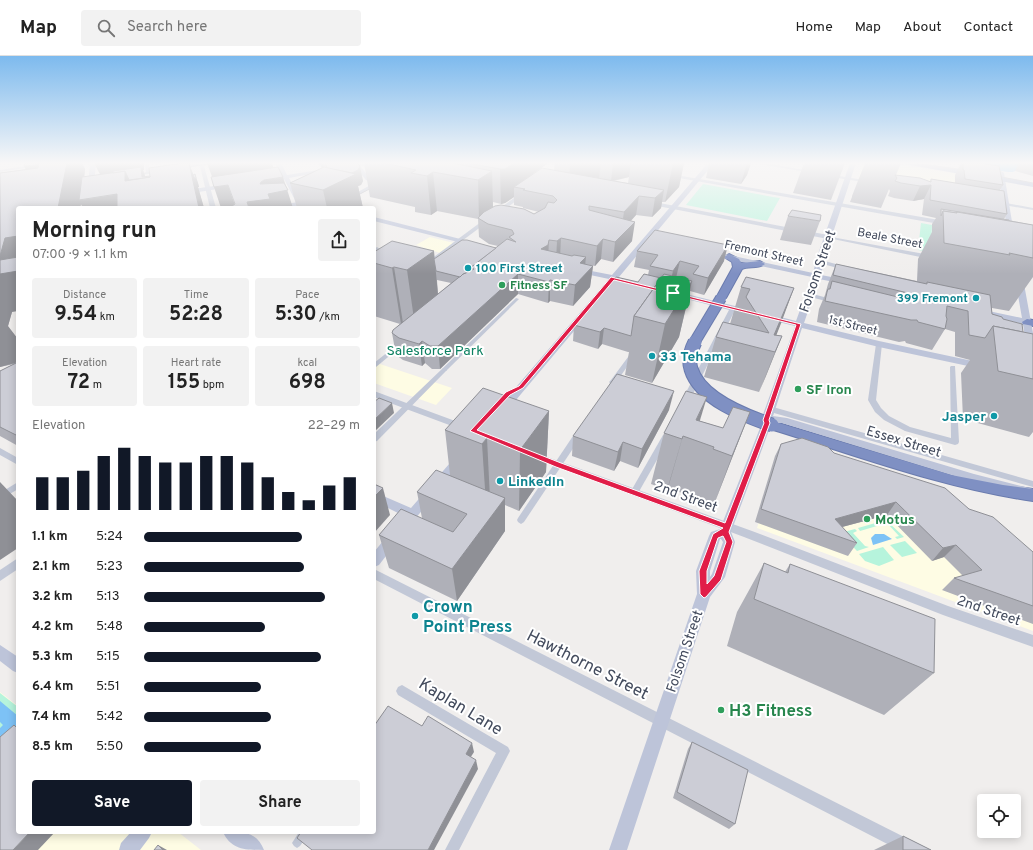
<!DOCTYPE html>
<html lang="en">
<head>
<meta charset="utf-8">
<style>
	body { margin:0; font-family:Overpass,sans-serif; background:#f2f2f2; color:#222; height:100vh; display:flex; flex-direction:column; font-size:15px; white-space:nowrap }
	* { box-sizing:border-box; margin:0 }
	p { font-size:13px; color:#767676 }
	.icon { flex:none; width:22px; height:22px; fill:none; stroke:currentColor; stroke-width:2; stroke-linecap:round; stroke-linejoin:round }
	.map { position:relative; flex:1; overflow:hidden }
	.side { position:absolute; left:16px; top:150px; width:360px; height:628px; display:flex; flex-direction:column; background:#fff; border-radius:4px; box-shadow:0 2px 10px #0003 }
	.side>* { flex:none }
	.controls { position:absolute; left:977px; top:738px; display:grid; gap:8px }
	.controls a { display:grid; place-items:center; width:44px; height:44px; border-radius:4px; background:#fff; box-shadow:0 2px 10px #0003; font-size:20px }
	.pin { position:absolute; display:grid; place-items:center; width:34px; height:34px; color:#fff; margin:-17px; border-radius:8px; box-shadow:0 2px 6px #0006 }
	.round { display:grid; place-items:center; flex:none; width:42px; height:42px; border-radius:4px; background:#f2f2f2 }
	.overview { display:flex; align-items:center; justify-content:space-between; height:68px; padding:0 16px }
	h1 { font-size:22px; font-weight:700; line-height:30px }
	.metrics { display:grid; grid-template-columns:repeat(3,1fr); gap:6px; height:68px; padding:4px 16px }
	.metrics div { display:grid; align-content:center; border-radius:4px; background:#f2f2f2; text-align:center }
	.metrics b { font-size:20px; font-weight:700 }
	.metrics small { font-size:11px; font-weight:400 }
	.metrics p { font-size:11px }
	.chart { height:112px; padding:8px 16px }
	.chart p { display:flex; justify-content:space-between }
	.chart svg { width:100%; height:72px; margin-top:4px; stroke:#111827; stroke-width:6 }
	.action { display:flex; gap:8px; margin-top:auto; padding:8px 16px }
	.action a { flex:1; height:46px; border-radius:4px; background:#111827; color:#fff; font-size:16px; font-weight:700; line-height:46px; text-align:center }
	.action a+a { background:#f2f2f2; color:#222 }
	ul { padding:0 16px; list-style:none; font-size:13px }
	li { display:grid; grid-template-columns:64px 48px 1fr; align-items:center; height:30px }
	li i { height:10px; border-radius:5px; background:#111827 }
	header { display:flex; align-items:center; gap:24px; box-sizing:border-box; height:56px; padding:0 20px; background:#fff; border-bottom:1px solid #e0e0e0 }
	header strong { font-size:19px }
	nav { display:flex; gap:22px; margin-inline-start:auto; font-size:14px }
	.search { width:280px; height:36px; background:#f2f2f2; display:flex; align-items:center; gap:10px; box-sizing:border-box; padding:0 14px; border-radius:4px; color:#767676; font-size:15px }
	.map>svg:first-child { display:block }
</style>
</head>
<body>
<header>
<strong>Map</strong>
<div class="search"><svg class="icon" aria-label="search" viewBox="0 0 24 24"><circle cx="10" cy="10" r="6"/><path d="M15 15l6 6"/></svg>Search here</div>
<nav><a>Home</a><a>Map</a><a>About</a><a>Contact</a></nav>
</header>
<div class="map">
<svg width="1033" height="794" viewBox="0 0 1033 794">
	<rect width="100%" height="100%" fill="#f0eeed"/>
	<g fill="#fefce4">
		<polygon points="863,107 889,107 991,123 989,142 859,121"/>
		<polygon points="430,181 474,192 446,199 416,189"/>
		<polygon points="374,306 452,332 436,349 374,327"/>
		<polygon points="782,389 1033,504 1033,575 757,472"/>
		<polygon points="0,636 18,650 18,776 178,776 201,794 0,794"/>
	</g>
	<g fill="#b6f4dc">
		<polygon points="703,128 773,141 780,142 767,165 686,149"/>
		<polygon points="921,167 932,169 931,196 918,194"/>
		<polygon points="886,464 904,481 897,483 895,481 899,480 887,467 860,475 858,472"/>
		<polygon points="855,473 857,475 853,477 865,490 869,491 857,495 840,477"/>
		<polygon points="905,485 917,497 902,501 890,489"/>
		<polygon points="883,491 894,504 879,510 865,505 859,498"/>
		<polygon points="0,637 18,651 18,674 0,690"/>
	</g>
	<g fill="#7dc2f6">
		<path d="M975,107H1033C1025,108 1017,115 1012,116C1003,117 985,110 975,107Z"/>
		<polygon points="875,478 884,478 892,483 873,489 871,482"/>
		<polygon points="0,645 18,660 18,674 0,690 0,672 3,669 0,666"/>
	</g>
	<g fill="none" stroke-linecap="round" stroke-linejoin="round">
		<defs>
			<g id="motorway">
				<path d="M729,198L739,203L741,207L760,205L765,208C759,213 749,210 742,213L726,242L721,245L716,242L733,211L732,206L724,201Z"/>
				<polygon points="1027,263 1033,264 1033,270 1023,268 1022,266"/>
				<path d="M772,365L951,419L1003,429L1033,433V445C942,432 855,399 767,372L765,369L767,366Z"/>
			</g>
		</defs>
		<use href="#motorway" stroke="#6a7bae" stroke-width="2"/>
		<g fill="#c2c8d7" fill-rule="evenodd">
			<polygon points="516,242 519,243 446,315 442,315 442,313"/>
			<polygon points="299,776 310,776 300,790 297,792 294,790 292,787"/>
		</g>
		<g fill="#c2c8d7" fill-rule="evenodd">
			<polygon points="145,107 149,107 149,118 146,117"/>
			<polygon points="1006,147 1033,152 1033,154 1004,149 1004,147"/>
			<polygon points="826,180 930,199 933,201 930,203 828,182 826,181"/>
			<polygon points="377,191 380,193 374,197 374,193"/>
			<polygon points="821,204 847,211 848,212 845,214 819,207 819,205"/>
			<polygon points="809,237 835,244 836,245 833,247 807,240 807,238"/>
			<polygon points="733,250 736,252 689,346 685,348 682,348 681,346 730,252"/>
			<polygon points="403,284 406,286 405,287 376,311 374,312 374,307"/>
			<polygon points="879,286 882,288 876,344 881,352 889,360 910,371 951,382 950,311 951,310 955,310 959,386 958,388 955,389 905,375 884,364 875,356 868,344 876,288"/>
			<polygon points="633,296 636,298 615,328 611,328 609,326 611,324 631,297"/>
			<polygon points="444,312 447,314 446,315 377,385 374,386 374,378 442,313"/>
			<polygon points="767,351 773,351 1033,425 1033,431 767,355 766,353"/>
			<polygon points="578,376 582,379 524,466 521,468 518,466 517,464 518,462 575,377"/>
			<polygon points="666,378 670,381 637,439 631,439 630,437 631,435 663,379"/>
			<polygon points="0,392 18,402 18,409 0,399"/>
			<polygon points="18,426 18,433 0,444 0,437"/>
			<polygon points="402,629 508,691 510,695 459,794 445,794 496,697 398,639 396,635 398,631"/>
		</g>
		<g fill="#c2c8d7" fill-rule="evenodd">
			<polygon points="45,107 58,107 0,116 0,114"/>
			<polygon points="199,107 215,107 204,110 216,152 210,152 200,110 178,113 176,112"/>
			<polygon points="353,107 358,108 375,107 357,111"/>
			<polygon points="753,107 765,107 815,116 813,117"/>
			<polygon points="161,114 163,116 132,120 130,119"/>
			<polygon points="670,118 945,165 948,167 945,169 668,120"/>
			<polygon points="827,118 870,125 872,126 870,127 825,120"/>
			<polygon points="376,126 380,127 336,152 329,152"/>
			<polygon points="521,137 525,138 500,157 496,157 496,155"/>
			<polygon points="649,145 828,179 831,181 828,183 647,148 646,147"/>
			<polygon points="485,163 490,164 427,211 423,211 423,209"/>
			<polygon points="374,335 466,369 467,371 466,373 460,373 374,341"/>
			<polygon points="536,397 752,475 948,550 1033,579 1033,591 943,559 744,481 533,402 531,400"/>
			<polygon points="18,502 18,513 0,525 0,514"/>
			<polygon points="374,513 920,789 923,794 899,794 374,523"/>
		</g>
		<g fill="#bdc4d9" fill-rule="evenodd">
			<polygon points="90,107 96,107 92,152 86,152"/>
			<polygon points="275,107 281,107 287,119 325,113 328,115 289,122 301,144 298,146 295,144 284,123 269,126 266,124 282,120"/>
			<polygon points="708,107 714,107 619,221 622,223 621,225 616,225 506,356 498,356 497,354 498,352 609,223 576,216 576,212 612,219"/>
			<path d="M850,107H856L825,201L821,219L847,224L848,226L844,228L819,223L804,267L879,285L982,307L987,310L982,313L879,291L802,272L773,360L787,362L974,418L1033,433V441L974,426L782,367H775L771,369L731,476L735,486L725,521L710,541L627,794H609L697,538L696,515L709,480L711,476L720,473L762,367L761,364L795,270L766,263L765,261L769,258L796,265L812,221L724,202L720,200L724,198L813,217L817,201ZM720,483H721L723,486L712,518L710,521V515Z"/>
			<polygon points="348,109 359,109 370,122 383,125 380,127 366,124 356,112 346,112 345,111"/>
			<polygon points="1001,115 1004,117 1014,178 1011,180 1008,178 998,117"/>
			<polygon points="228,128 230,129 230,131 186,138 183,136 186,134"/>
			<path d="M305,145L332,152C323,152 312,149 304,149C292,150 281,152 269,152L272,150Z"/>
			<polygon points="374,161 476,187 477,188 474,190 374,165"/>
			<polygon points="1017,226 1023,226 1024,228 1033,277 1033,304 1028,301 1023,268 976,257 975,255 979,253 1022,262 1016,228"/>
			<polygon points="671,235 674,235 751,254 752,256 751,258 745,258 671,239"/>
			<polygon points="460,399 464,400 466,403 464,406 407,472 403,474 399,472 397,469 404,460 374,445 374,436 411,452 456,400"/>
			<polygon points="392,478 396,479 398,483 396,487 379,509 374,511 374,496 388,479"/>
			<polygon points="0,589 18,601 18,617 13,615 0,605"/>
			<polygon points="131,776 152,776 149,782 140,794 119,794 121,787"/>
			<path d="M223,776C241,776 256,774 264,794C246,794 231,794 223,776Z"/>
		</g>
		<path fill="#a9b4d0" fill-rule="evenodd" d="M899,107C943,107 990,119 1033,127V131Z"/>
		<use href="#motorway" fill="#7f90c3" fill-rule="evenodd"/>
		<g stroke="#afb0b9" stroke-width="1">
			<polyline points="914,107 969,115"/>
			<polyline points="180,112 214,107"/>
			<polyline points="133,119 160,115"/>
			<polyline points="991,119 1033,127"/>
			<polyline points="333,152 379,128"/>
		</g>
		<defs>
			<polyline id="motorway-bridge-far1" points="694,287 721,242"/>
			<path id="motorway-bridge" d="M695,286C691,294 688,304 691,313C700,343 745,360 772,369"/>
		</defs>
		<use href="#motorway-bridge-far1" stroke="#6a7bae" stroke-width="12" stroke-linecap="butt"/>
		<use href="#motorway-bridge" stroke="#6a7bae" stroke-width="15" stroke-linecap="butt"/>
		<use href="#motorway-bridge-far1" stroke="#7f90c3" stroke-width="10"/>
		<use href="#motorway-bridge" stroke="#7f90c3" stroke-width="13"/>
	</g>
	<g fill="#afb0b8" fill-rule="evenodd">
		<polygon points="25,107 82,107 85,113 84,121 144,114 143,114 145,120 150,120 189,107 193,119 195,118 198,127 199,131 198,131 204,152 83,152 81,148 80,152 18,152 12,256 8,270 16,307 18,306 18,390 0,380 0,315 14,308 0,311 0,117 26,113"/>
		<polygon points="318,107 357,107 363,125 361,129 358,130 363,152 297,152 290,127 322,112"/>
		<path d="M364,107H548L533,118L554,114L555,107H684L679,131L665,146H662L661,152L652,161L636,159L631,165L632,185L613,206L601,203L595,210L585,208L593,210L590,231L573,250L550,245L548,247L518,238L440,313H432L425,307L422,310L403,304L396,299L392,277L400,268L374,260V196L434,195V203L496,192L498,190L489,188L479,181L478,163L437,155L431,159L415,156V151L370,141ZM629,121L628,127L614,125ZM514,141V149L523,151V152L539,156L534,158L493,151V146L501,148L505,147ZM437,224L451,227L438,238Z"/>
		<polygon points="709,107 751,107 747,119 741,128 706,122"/>
		<polygon points="804,107 845,107 831,144 793,137"/>
		<polygon points="865,107 901,107 896,119 930,126 931,123 955,127 955,119 961,107 980,107 1003,129 1000,134 1007,158 1004,163 1033,169 1033,221 1009,255 992,252 992,258 1003,263 1023,276 1033,278 1033,376 1029,381 963,363 961,317 970,304 955,300 955,276 945,273 932,294 906,287 905,285 899,286 817,266 819,253 825,239 828,228 836,208 917,225 918,203 932,176 932,168 936,162 922,159 924,143 913,145 894,142 888,140 890,135 889,133 881,152 850,146 852,141 852,140"/>
		<polygon points="1019,107 1033,107 1033,120 1015,115"/>
		<polygon points="788,160 820,165 811,189 780,184"/>
		<polygon points="637,195 724,205 704,239 690,235 679,281 652,327 625,319 629,296 628,296 602,288 598,293 573,285 574,269 648,219 649,214 634,211"/>
		<polygon points="741,231 794,232 776,279 782,280 759,336 704,321 716,281 730,268"/>
		<polygon points="669,354 638,412 620,405 614,415 572,400 573,380"/>
		<polygon points="549,355 546,416 519,455 505,449 505,475 457,545 389,512 379,479 422,462 417,436 450,419 445,374"/>
		<polygon points="750,356 713,451 696,444 696,442 668,432 667,434 651,428 664,377 700,365 723,372"/>
		<polygon points="781,388 834,397 969,453 1033,496 1033,568 942,534 954,522 963,520 944,501 932,505 887,459 842,471 857,487 848,500 755,466 775,400"/>
		<polygon points="764,507 785,516 790,508 934,617 884,659 727,590 737,556"/>
		<polygon points="692,686 735,768 729,773 673,742 688,693"/>
		<polygon points="903,780 931,794 874,794"/>
	</g>
	<g fill="#8f9096">
		<polygon points="36,107 39,107 41,111 28,118 24,110"/>
		<polygon points="39,107 82,107 85,113 84,123 81,123 83,128 81,144 114,139 112,135 129,132 125,125 125,117 101,120 94,107 144,107 144,114 143,114 145,120 146,130 142,121 141,114 126,117 133,132 164,127 160,118 164,127 192,123 189,107 195,123 196,122 195,118 198,127 199,131 198,131 204,152 199,152 194,132 137,141 140,147 140,152 138,152 133,141 120,143 124,152 83,152 81,148 80,152 58,152 63,126 50,127"/>
		<polygon points="207,107 272,107 275,117 214,126"/>
		<polygon points="320,107 323,107 324,112 322,112"/>
		<polygon points="514,107 548,107 514,131 514,141 505,147 501,148 500,113"/>
		<polygon points="570,107 601,107 599,123 569,127"/>
		<polygon points="613,107 631,107 629,121 611,125"/>
		<polygon points="673,107 684,107 679,131 665,146"/>
		<polygon points="747,107 751,107 747,119 741,128"/>
		<polygon points="360,110 363,125 361,129 358,130 363,152 327,152 323,134 347,120"/>
		<polygon points="492,115 493,153 479,163 478,124"/>
		<polygon points="433,116 437,155 431,159 427,120"/>
		<polygon points="283,121 293,152 249,152 247,146 260,128 261,126 264,124"/>
		<polygon points="228,129 236,152 221,152 214,131"/>
		<polygon points="931,129 924,143 913,145 920,130"/>
		<polygon points="664,134 661,152 652,161 655,142"/>
		<polygon points="639,140 636,159 621,175 624,156"/>
		<polygon points="0,164 18,180 18,255 12,256 8,270 18,283 18,305 15,307 0,311"/>
		<polygon points="635,166 632,185 613,206 615,186"/>
		<polygon points="561,182 560,202 556,205 557,185"/>
		<polygon points="603,183 601,203 595,210 597,190"/>
		<polygon points="549,184 548,204 541,193"/>
		<polygon points="728,189 724,205 704,239 708,222"/>
		<polygon points="434,195 439,250 415,270 407,214"/>
		<polygon points="586,201 584,219 593,210 590,231 573,250 575,229 580,207"/>
		<polygon points="680,205 676,222 669,232 673,215"/>
		<polygon points="394,211 403,267 401,268 392,212"/>
		<polygon points="518,218 518,238 440,313 438,290"/>
		<polygon points="550,224 550,245 548,247 549,226"/>
		<polygon points="692,225 679,281 652,327 665,268"/>
		<polygon points="794,232 780,270 770,295 774,279"/>
		<polygon points="604,272 602,288 598,293 600,276"/>
		<polygon points="782,280 766,320 759,336 775,296"/>
		<polygon points="422,285 425,307 422,310 419,288"/>
		<polygon points="674,335 669,354 638,412 642,393"/>
		<polygon points="707,341 694,384 696,364"/>
		<polygon points="392,347 394,357 374,376 374,364"/>
		<polygon points="549,355 546,416 519,455 520,394"/>
		<polygon points="750,356 730,407 713,451 732,400"/>
		<polygon points="683,380 668,432 667,434 682,383"/>
		<polygon points="487,382 490,443 486,448 482,388"/>
		<polygon points="623,386 620,405 614,415 618,396"/>
		<polygon points="0,426 18,445 18,492 0,504"/>
		<polygon points="383,432 390,459 374,477 374,441"/>
		<polygon points="505,442 505,475 457,545 452,513"/>
		<polygon points="896,446 887,459 827,475 835,463"/>
		<polygon points="956,489 944,501 932,505 943,492"/>
		<polygon points="472,687 474,696 467,707 466,698"/>
		<polygon points="476,704 478,713 434,794 428,794"/>
		<polygon points="30,776 55,776 38,794 13,794"/>
		<polygon points="158,789 167,794 163,794"/>
	</g>
	<g fill="#cccdd6" stroke="#8f9096">
		<polygon points="25,107 36,107 36,109 24,110"/>
		<polygon points="39,107 67,107 58,152 18,152 18,180 5,182 0,200 0,117 38,112"/>
		<polygon points="183,107 189,107 199,152 117,152 117,138 79,144 82,121 125,115 125,125 150,121 149,112"/>
		<polygon points="325,107 357,107 360,110 358,114 352,117 327,112"/>
		<polygon points="384,107 452,107 492,115 478,124 433,116 427,120 411,117 416,114"/>
		<polygon points="467,107 514,107 505,113 500,113"/>
		<polygon points="963,107 980,107 999,110 1003,129 965,123 964,114 963,114"/>
		<polygon points="141,111 142,121 150,120 150,121 129,124 125,115 113,117 113,115"/>
		<polygon points="278,111 283,121 264,124 261,126 260,128 284,127 288,134 268,138 270,143 247,146 249,152 229,152 235,148 228,129 214,131 211,121"/>
		<polygon points="324,111 356,118 323,134 290,127"/>
		<polygon points="542,112 664,134 655,142 639,140 624,156 589,150 589,154 635,166 615,186 603,183 597,190 561,182 557,185 549,184 548,189 541,193 572,200 574,199 586,201 580,207 593,210 575,229 550,224 549,226 518,218 438,290 430,290 422,285 419,288 399,282 392,277 393,274 463,218 474,213 470,212 507,183 516,186 509,181 514,178 512,174 488,168 478,162 484,156 495,150 501,149 524,153 534,158 545,152 548,146 554,147 557,144 553,140 523,134 525,133 514,131"/>
		<polygon points="195,118 196,122 195,123 193,119"/>
		<polygon points="895,119 920,122 931,126 931,123 1004,135 1007,158 930,144 931,129 920,130 901,127 895,125 897,122"/>
		<polygon points="941,153 1009,164 1009,165 957,156 956,157 943,155 941,160"/>
		<polygon points="792,154 821,159 820,165 788,160"/>
		<polygon points="943,155 957,157 957,156 1033,169 1033,202 1009,197 1010,199 944,187"/>
		<polygon points="655,174 728,189 708,222 693,218 699,210 680,205 673,215 650,210 658,199 637,195"/>
		<polygon points="462,184 467,184 496,192 470,212 471,215 463,218 460,221 436,215 434,203"/>
		<polygon points="392,185 434,195 407,214 394,211 392,212 374,207 374,196"/>
		<polygon points="18,201 18,215 0,218 0,204"/>
		<polygon points="836,208 927,228 927,226 990,239 992,258 1002,261 1003,263 1022,268 1023,276 993,270 985,282 969,279 968,255 947,250 946,260 947,263 945,273 918,266 917,264 911,264 825,245 827,236 828,233 830,233 832,225 906,243 911,240 908,237 833,219"/>
		<polygon points="644,218 661,222 634,260 631,280 604,272 600,276 574,269 616,221 638,226"/>
		<polygon points="664,218 692,225 665,268 634,260"/>
		<polygon points="746,221 794,232 774,279 782,280 775,296 716,281 723,266 769,277 746,241 750,233 741,231"/>
		<polygon points="993,270 1033,278 1033,323 998,315"/>
		<polygon points="18,306 18,380 0,371 0,315"/>
		<polygon points="617,318 674,335 642,393 623,386 618,396 573,380"/>
		<polygon points="483,332 549,355 520,394 487,382 482,388 445,374"/>
		<polygon points="686,335 707,341 696,364 723,372 733,351 750,356 732,400 713,393 714,391 683,380 682,383 664,377"/>
		<polygon points="379,342 392,347 374,364 374,346"/>
		<polygon points="802,382 828,391 834,397 945,432 969,453 993,461 1033,496 1033,550 954,522 982,514 956,489 943,492 896,446 835,463 857,487 761,453 781,388"/>
		<polygon points="436,414 505,442 452,513 379,479 401,453 453,476 467,458 417,436"/>
		<polygon points="374,428 383,432 374,441"/>
		<polygon points="764,507 788,517 790,508 935,563 934,617 754,543"/>
		<polygon points="388,650 422,670 428,660 472,687 466,698 476,704 428,794 312,794 297,782 301,776 374,776 374,670"/>
		<polygon points="14,669 18,673 18,776 30,776 13,794 0,794 0,681"/>
		<polygon points="692,686 748,714 735,768 677,736"/>
		<polygon points="903,780 931,794 903,794"/>
		<polygon points="158,789 163,794 154,794"/>
	</g>
	<linearGradient id="sky" x2="0" y2="1"><stop stop-color="#7dbaee"/><stop offset="0.49" stop-color="#f8f7f7"/><stop offset="1" stop-color="#f8f7f7" stop-opacity="0"/></linearGradient>
	<rect width="1033" height="218" fill="url(#sky)"/>
	<path fill="#e11d48" stroke="#fff" fill-rule="evenodd" d="M611,221L801,268L769,364L770,367L729,476L733,486L721,524L706,541L704,542L700,538L699,515L713,478L723,472L556,411L470,375L506,336L519,330ZM614,224L796,269L763,364L764,367L725,467L561,407L477,374L510,339L523,332ZM723,480L726,486L714,520L707,528V515L718,482Z"/>
	<g fill="#0f9aa8" stroke="#fff" stroke-width="1.5">
		<circle cx="468" cy="212" r="4"/>
		<circle cx="976" cy="242" r="4"/>
		<circle cx="652" cy="300" r="4"/>
		<circle cx="994" cy="360" r="4"/>
		<circle cx="500" cy="425" r="4"/>
		<circle cx="415" cy="560" r="4"/>
	</g>
	<g fill="#2e9e5b" stroke="#fff" stroke-width="1.5">
		<circle cx="502" cy="229" r="4"/>
		<circle cx="798" cy="333" r="4"/>
		<circle cx="867" cy="463" r="4"/>
		<circle cx="721" cy="654" r="4"/>
	</g>
	<g text-anchor="middle" stroke-width="4" stroke-linejoin="round" paint-order="stroke">
		<g font-size="12" fill="#434b5d" stroke="#fff">
			<text transform="translate(890 182) rotate(11)" y="4">Beale Street</text>
			<text transform="translate(764 197) rotate(13)" y="4">Fremont Street</text>
			<text transform="translate(853 269) rotate(14)" y="4">1st Street</text>
		</g>
		<g font-size="12" font-weight="bold" fill="#0d838f" stroke="#fff" text-anchor="start">
			<text x="476" y="216">100 First Street</text>
			<text x="968" y="246" text-anchor="end">399 Fremont</text>
		</g>
		<g font-size="12" font-weight="bold" fill="#27864d" stroke="#fff" text-anchor="start">
			<text x="510" y="233">Fitness SF</text>
		</g>
		<g font-size="14" fill="#434b5d" stroke="#fff">
			<text transform="translate(817 215) rotate(-71)" y="5">Folsom Street</text>
			<text transform="translate(904 385) rotate(17)" y="5">Essex Street</text>
			<text transform="translate(686 440) rotate(20)" y="5">2nd Street</text>
			<text transform="translate(989 554) rotate(19)" y="5">2nd Street</text>
			<text transform="translate(684 595) rotate(-71)" y="5">Folsom Street</text>
		</g>
		<g font-size="14" fill="#0c8161" stroke="#fff">
			<text x="435" y="299">Salesforce Park</text>
		</g>
		<g font-size="14" font-weight="bold" fill="#0d838f" stroke="#fff" text-anchor="start">
			<text x="660" y="305">33 Tehama</text>
			<text x="986" y="365" text-anchor="end">Jasper</text>
			<text x="508" y="430">LinkedIn</text>
		</g>
		<g font-size="14" font-weight="bold" fill="#27864d" stroke="#fff" text-anchor="start">
			<text x="806" y="338">SF Iron</text>
			<text x="875" y="468">Motus</text>
		</g>
		<g font-size="17" font-weight="bold" fill="#0d838f" stroke="#fff" text-anchor="start">
			<text x="423" y="556">Crown<tspan x="423" dy="20">Point Press</tspan></text>
		</g>
		<g font-size="17" fill="#434b5d" stroke="#fff">
			<text transform="translate(588 608) rotate(27)" y="6">Hawthorne Street</text>
			<text transform="translate(461 650) rotate(31)" y="6">Kaplan Lane</text>
		</g>
		<g font-size="17" font-weight="bold" fill="#27864d" stroke="#fff" text-anchor="start">
			<text x="729" y="660">H3 Fitness</text>
		</g>
	</g>
</svg>
<div class="controls">
<a><svg class="icon" aria-label="locate" viewBox="0 0 24 24"><circle cx="12" cy="12" r="6"/><path d="M12 2v4M12 18v4M2 12h4M18 12h4"/></svg></a>
</div>
<div class="pin" style="left:673px;top:237px;background:#1e9e55"><svg class="icon" aria-label="arrive" viewBox="0 0 24 24"><path d="M6 21V4h12l-3 4 3 4H6"/></svg></div>
<section class="side">
<div class="overview"><div><h1>Morning run</h1><p>07:00 · 9 × 1.1 km</p></div><a class="round"><svg class="icon" aria-label="share" viewBox="0 0 24 24"><path d="M12 15V3M7 8l5-5 5 5M5 13v7h14v-7"/></svg></a></div>
<div class="metrics">
<div><p>Distance</p><b>9.54<small> km</small></b></div>
<div><p>Time</p><b>52:28</b></div>
<div><p>Pace</p><b>5:30<small> /km</small></b></div>
</div>
<div class="metrics">
<div><p>Elevation</p><b>72<small> m</small></b></div>
<div><p>Heart rate</p><b>155<small> bpm</small></b></div>
<div><p>kcal</p><b>698</b></div>
</div>
<div class="chart"><p><span>Elevation</span>22–29 m</p>
<svg viewBox="0 0 160 44" preserveAspectRatio="none"><path d="M5 44V24M15 44V24M25 44V20M35 44V11M45 44V6M55 44V11M65 44V15M75 44V15M85 44V11M95 44V11M105 44V15M115 44V24M125 44V33M135 44V38M145 44V29M155 44V24"/></svg>
</div>
<ul>
<li><b>1.1 km</b>5:24<i style="width:73%"></i></li>
<li><b>2.1 km</b>5:23<i style="width:74%"></i></li>
<li><b>3.2 km</b>5:13<i style="width:84%"></i></li>
<li><b>4.2 km</b>5:48<i style="width:56%"></i></li>
<li><b>5.3 km</b>5:15<i style="width:82%"></i></li>
<li><b>6.4 km</b>5:51<i style="width:54%"></i></li>
<li><b>7.4 km</b>5:42<i style="width:59%"></i></li>
<li><b>8.5 km</b>5:50<i style="width:54%"></i></li>
</ul>
<div class="action"><a>Save</a><a>Share</a></div>
</section>
</div>
</body>
</html>
